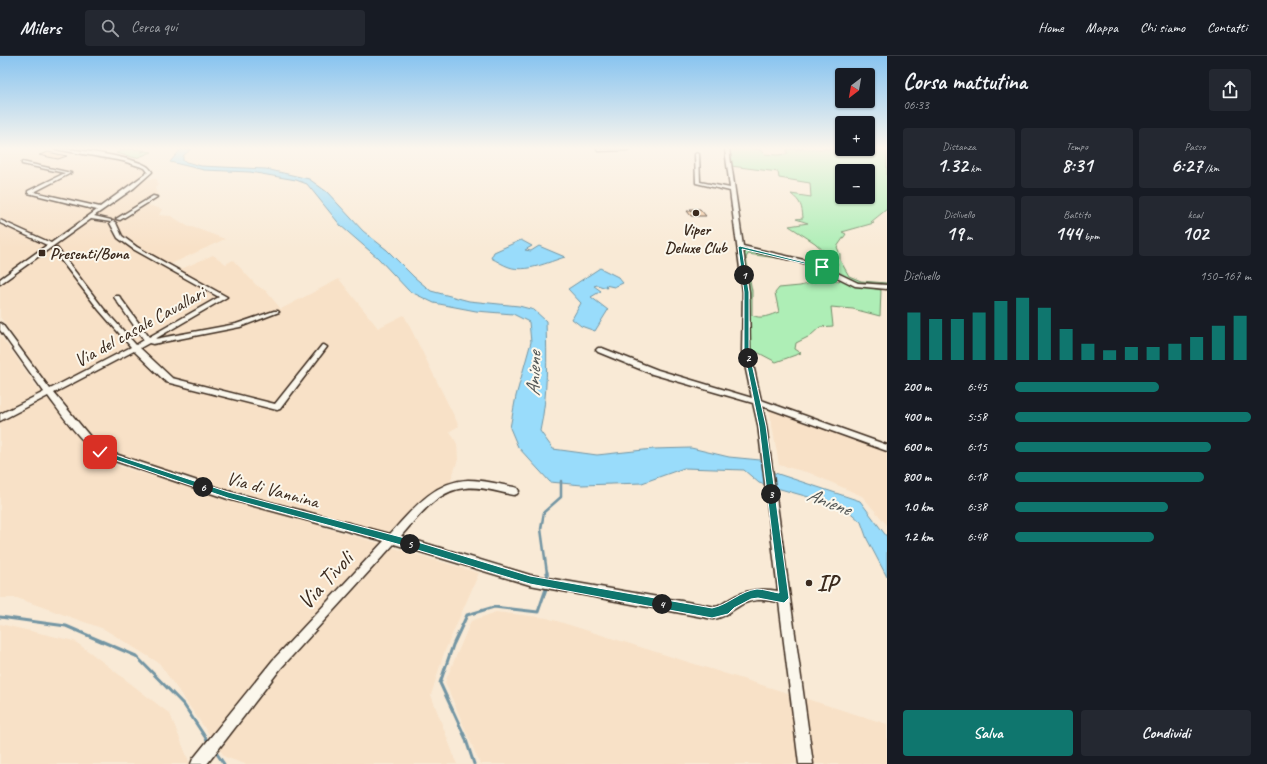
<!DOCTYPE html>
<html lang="it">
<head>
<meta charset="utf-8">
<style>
	body { margin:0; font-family:Caveat,sans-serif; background:#242831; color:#f1f3f6; height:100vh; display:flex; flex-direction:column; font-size:15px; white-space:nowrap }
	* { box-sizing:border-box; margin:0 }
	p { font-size:13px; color:#9ea1a6 }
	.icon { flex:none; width:22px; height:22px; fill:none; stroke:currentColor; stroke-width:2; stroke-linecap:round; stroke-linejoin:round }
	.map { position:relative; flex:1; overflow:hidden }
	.panel { display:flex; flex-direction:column; background:#171b24; width:380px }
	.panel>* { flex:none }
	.needle { width:26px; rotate:211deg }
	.tools { position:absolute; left:835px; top:12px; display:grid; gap:8px }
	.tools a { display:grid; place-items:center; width:40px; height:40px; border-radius:4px; background:#171b24; box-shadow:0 1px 3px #0004; font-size:20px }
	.pin { position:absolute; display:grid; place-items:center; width:34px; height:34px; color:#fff; margin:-17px; border-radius:8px; box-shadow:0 2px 6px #0006 }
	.km { position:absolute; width:20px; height:20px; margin:-10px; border-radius:50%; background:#222; color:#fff; font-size:11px; line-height:20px; text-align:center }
	.round { display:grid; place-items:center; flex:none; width:42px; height:42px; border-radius:4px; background:#242831 }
	.head { display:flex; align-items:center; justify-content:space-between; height:68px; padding:0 16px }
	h1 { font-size:22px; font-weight:700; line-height:30px }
	.figures { display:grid; grid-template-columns:repeat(3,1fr); gap:6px; height:68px; padding:4px 16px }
	.figures div { display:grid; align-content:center; border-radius:4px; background:#242831; text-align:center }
	.figures b { font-size:20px; font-weight:700 }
	.figures small { font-size:11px; font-weight:400 }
	.figures p { font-size:11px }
	.chart { height:112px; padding:8px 16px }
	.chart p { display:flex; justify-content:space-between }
	.chart svg { width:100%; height:72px; margin-top:4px; stroke:#0f766e; stroke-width:6 }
	.cta { display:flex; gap:8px; margin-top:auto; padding:8px 16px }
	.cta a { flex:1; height:46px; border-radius:4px; background:#0f766e; color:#fff; font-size:16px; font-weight:700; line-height:46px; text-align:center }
	.cta a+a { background:#242831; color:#f1f3f6 }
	ul { padding:0 16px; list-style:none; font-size:13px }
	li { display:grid; grid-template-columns:64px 48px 1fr; align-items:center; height:30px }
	li i { height:10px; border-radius:5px; background:#0f766e }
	header { display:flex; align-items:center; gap:24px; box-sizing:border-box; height:56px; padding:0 20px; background:#171b24; border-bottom:1px solid #363941 }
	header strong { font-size:19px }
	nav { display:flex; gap:22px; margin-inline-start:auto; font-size:14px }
	.search { width:280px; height:36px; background:#242831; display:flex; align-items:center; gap:10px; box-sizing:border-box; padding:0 14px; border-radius:4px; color:#9ea1a6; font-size:15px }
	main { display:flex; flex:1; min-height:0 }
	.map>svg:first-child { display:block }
</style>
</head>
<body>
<header>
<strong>Milers</strong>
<div class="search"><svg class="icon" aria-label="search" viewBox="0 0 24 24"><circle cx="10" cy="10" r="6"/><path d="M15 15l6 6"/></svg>Cerca qui</div>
<nav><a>Home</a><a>Mappa</a><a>Chi siamo</a><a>Contatti</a></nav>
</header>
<main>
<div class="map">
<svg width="887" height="708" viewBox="0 0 887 708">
	<rect width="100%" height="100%" fill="#f9ead6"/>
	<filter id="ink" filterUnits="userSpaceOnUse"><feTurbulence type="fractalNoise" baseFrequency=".025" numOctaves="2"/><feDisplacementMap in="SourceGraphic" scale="8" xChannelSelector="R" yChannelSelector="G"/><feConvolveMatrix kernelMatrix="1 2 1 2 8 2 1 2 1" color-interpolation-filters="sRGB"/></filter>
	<g filter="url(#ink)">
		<g fill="#f8e1c7">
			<polygon points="0,93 52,93 85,98 137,109 147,114 148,117 51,187 0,163"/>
			<polygon points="146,123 157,123 158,129 155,132 158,141 147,149 162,153 159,159 171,160 189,171 192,171 225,183 169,209 125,183 115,168 110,168 113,170 119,183 131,191 220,242 52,334 0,261 0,228"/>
			<polygon points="0,168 47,190 0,220"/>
			<polygon points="213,199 226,208 233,204 256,229 266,235 281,253 339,223 378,272 404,259 459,370 450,375 457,388 458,403 450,427 415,451 391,479 234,437 109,397 90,381 54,337 132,296 228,241 179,214"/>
			<polygon points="0,279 42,338 0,359"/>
			<polygon points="43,343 50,343 102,405 479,517 444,597 431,639 457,708 245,708 225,701 159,607 104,573 17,542 0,542 0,365"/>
			<polygon points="769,352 887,396 887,469 862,440 810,417 779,409"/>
			<polygon points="496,556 547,562 887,668 887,708 480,708 445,626 471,565"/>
			<polygon points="0,568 74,585 91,597 170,658 190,708 0,708"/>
		</g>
		<g fill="#aeeeb6" stroke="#748c6a" fill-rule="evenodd">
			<polygon points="126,93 145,94 141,96 146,95 152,96 136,102 116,97"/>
			<path d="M729,93C739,93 759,89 765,98L777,99L787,98V93H887V153L871,166L874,167L842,176L846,178L837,191L840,198V204L849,220L861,225L887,227V229L850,225L824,210L838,208L815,187L789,170L808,167L796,163L803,162C802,150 801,146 791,138L811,141L810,127L779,122L778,116L731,110ZM842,115H868V141H842Z"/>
			<path d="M743,194L798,205L748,198L746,202L752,235V259C761,264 770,259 779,256L775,237L779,232L800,230L825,223L839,225L841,223L853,228L881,234L880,260L853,253L831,251L833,270L820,271L810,280L796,287L795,293L801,297L776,306L757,296L748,294Z"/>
		</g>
		<g fill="#99dcfb" stroke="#7395a3">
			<path d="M181,93H191L183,100V105L201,110L266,113L309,123L327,136L363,175L387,194L414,221L431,235L469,245L519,250L534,254L546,265C547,302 548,339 540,375L553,393L597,399L653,393L691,392L729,401L760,404L772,416L860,445L887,481V521L867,483L861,466L844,451L759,427L744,414L684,412L642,427L582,429L550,426L518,391L510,372L516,340L531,286L529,266L513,258L476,255L434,247L409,235L378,202L341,170L307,128L296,124L250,116L204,114L170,106Z"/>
			<path d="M521,184L532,190L525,194L531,195L539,190L565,201C548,206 526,217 509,211C503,209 497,205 491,202L494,196Z"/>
			<polygon points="600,212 618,221 623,227 614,231 605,229 607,232 597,229 594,230 601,235 591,241 608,254 595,275 581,270 572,263 581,247 568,233"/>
		</g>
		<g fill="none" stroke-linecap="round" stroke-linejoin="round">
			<polyline stroke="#7395a3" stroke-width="2.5" points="547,517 541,473 544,456 561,441 561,425"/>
			<g stroke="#7395a3" stroke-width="3">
				<polyline points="547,516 548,524"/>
				<polyline points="0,561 66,570 136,600 184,649 209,687"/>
				<polyline points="215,695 224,708"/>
				<polyline points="474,708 465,681 440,627 453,589 467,559 494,551 538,556 547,530"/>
			</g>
		</g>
		<g fill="#f5cca4" stroke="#3b2a1e">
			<polygon points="48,96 67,100 58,103 39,99"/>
			<polygon points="690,153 700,153 706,160 691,160 687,155 692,155"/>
		</g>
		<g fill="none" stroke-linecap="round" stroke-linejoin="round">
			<defs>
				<g id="minor">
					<path d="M55,93C72,92 136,101 148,111C149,112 152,115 152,116L134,132L94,160L111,164V166L91,163L0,228V223L47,189L0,167V164L51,187L97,154L28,137V135L65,117L22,108V106L71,117L34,136L100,151L148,116L145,112L123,105Z"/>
					<polygon points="597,93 629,93 627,94 598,95"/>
					<path d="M725,93H729L743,190L817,207L858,227L887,229V233L855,230L813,209L743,193L749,236L750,295L761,344L887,389V395L762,350L766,369L813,708H799L779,546C764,543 750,542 736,552C728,557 723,562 713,563L530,529L394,488L281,612L207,708H191L193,703L273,604L384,485L228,443L106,402C84,392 63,360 48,340L0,365V358L44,336L0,274V267L2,268L50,333L131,291L99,254L53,194V192H57L103,252L136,289L144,284L114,241L115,240H119L149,281L219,241L133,193L118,182L110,167L113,165L116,167L122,180L137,191L227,241L155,283L236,268L274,255H278L279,256L240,271L153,288L149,287L140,292L172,322L275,348L322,289H324L327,291L280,353L277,354L166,326L134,295L54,337L92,383L106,395L228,435L390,478C411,455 434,425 468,424C483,424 499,428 514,431L517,432L519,435L517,438L514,439C498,436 481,430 465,432C437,434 418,461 401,480L530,519L716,551C721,550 725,546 730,543C745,534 760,532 778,535L758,369L753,347L652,318L598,296L596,294L598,292H602L658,314L752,342L742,295L743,236L730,135L696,127L695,98L697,97L699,98L700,126L730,132Z"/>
					<polygon points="153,140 157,141 120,164 116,163"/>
				</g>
			</defs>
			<use href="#minor" stroke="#3b2a1e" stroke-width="3"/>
			<use href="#minor" fill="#fbf7ec" fill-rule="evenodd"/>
		</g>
	</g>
	<linearGradient id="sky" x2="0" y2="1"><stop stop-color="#88c4f0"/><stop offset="0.48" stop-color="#fcf6ed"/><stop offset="1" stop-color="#fcf6ed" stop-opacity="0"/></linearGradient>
	<rect width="887" height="192" fill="url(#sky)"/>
	<path fill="#0f766e" stroke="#fff" d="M740,190L824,211L822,212L742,193L749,236V295L766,370L789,542L784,547L758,542L751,543L734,552L728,558L712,562L530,528L401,489L228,442L98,398L97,396L100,394L228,436L401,481L530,520L712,552C728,549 740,535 757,533C764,533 772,536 779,537L759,370L744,295V236L738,191Z"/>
	<g fill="#3b2a1e" stroke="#fbf7ec" stroke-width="1.5">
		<circle cx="696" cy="157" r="4"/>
		<rect x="38" y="193" width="8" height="8" rx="2"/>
		<circle cx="809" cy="527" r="4"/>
	</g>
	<g text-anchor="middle" stroke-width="4" stroke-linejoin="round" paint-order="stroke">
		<g font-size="16" font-weight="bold" fill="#3b2a1e" stroke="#fbf7ec">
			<text x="696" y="179">Viper<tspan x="696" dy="18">Deluxe Club</tspan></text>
			<text x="50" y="203" text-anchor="start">Presenti/Bona</text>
		</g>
		<g font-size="19" fill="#3b2a1e" stroke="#fbf7ec">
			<text transform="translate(139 270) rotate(-29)" y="7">Via del casale Cavallari</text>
			<text transform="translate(273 433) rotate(15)" y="7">Via di Vannina</text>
		</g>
		<g font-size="20" font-style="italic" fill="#525655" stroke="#fbf7ec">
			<text transform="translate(533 318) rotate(-88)" y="7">Aniene</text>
			<text transform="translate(829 445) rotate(21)" y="7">Aniene</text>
		</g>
		<g font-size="23" fill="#3b2a1e" stroke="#fbf7ec">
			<text transform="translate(325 524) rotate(-47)" y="8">Via Tivoli</text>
		</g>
		<g font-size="23" font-weight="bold" fill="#3b2a1e" stroke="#fbf7ec" text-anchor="start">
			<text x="817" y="535">IP</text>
		</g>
	</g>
</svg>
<div class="tools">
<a><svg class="needle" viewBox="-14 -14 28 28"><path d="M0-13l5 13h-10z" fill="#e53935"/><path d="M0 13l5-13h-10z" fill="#9ea1a6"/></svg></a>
<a>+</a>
<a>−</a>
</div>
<div class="pin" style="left:822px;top:211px;background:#1e9e55"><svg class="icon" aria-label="arrive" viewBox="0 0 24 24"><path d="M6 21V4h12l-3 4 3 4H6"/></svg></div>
<div class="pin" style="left:100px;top:396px;background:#d93025"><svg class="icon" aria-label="check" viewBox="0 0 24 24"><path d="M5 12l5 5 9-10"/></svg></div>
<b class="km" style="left:744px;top:219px">1</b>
<b class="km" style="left:748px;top:302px">2</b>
<b class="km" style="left:771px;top:438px">3</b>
<b class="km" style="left:662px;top:548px">4</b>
<b class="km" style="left:410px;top:488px">5</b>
<b class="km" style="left:203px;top:431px">6</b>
</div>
<section class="panel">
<div class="head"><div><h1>Corsa mattutina</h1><p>06:33</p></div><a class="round"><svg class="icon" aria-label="share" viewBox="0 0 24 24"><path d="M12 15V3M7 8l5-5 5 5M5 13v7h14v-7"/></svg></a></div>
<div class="figures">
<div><p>Distanza</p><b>1.32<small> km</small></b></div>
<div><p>Tempo</p><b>8:31</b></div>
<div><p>Passo</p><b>6:27<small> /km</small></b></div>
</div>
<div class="figures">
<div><p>Dislivello</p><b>19<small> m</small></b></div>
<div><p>Battito</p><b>144<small> bpm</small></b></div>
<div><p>kcal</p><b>102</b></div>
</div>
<div class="chart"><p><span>Dislivello</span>150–167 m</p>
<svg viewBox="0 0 160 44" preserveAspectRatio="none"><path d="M5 44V15M15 44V19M25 44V19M35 44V15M45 44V8M55 44V6M65 44V12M75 44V25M85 44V34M95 44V38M105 44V36M115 44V36M125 44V34M135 44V30M145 44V23M155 44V17"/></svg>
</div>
<ul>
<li><b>200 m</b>6:45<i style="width:61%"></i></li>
<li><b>400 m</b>5:58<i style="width:100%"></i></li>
<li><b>600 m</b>6:15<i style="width:83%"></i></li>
<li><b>800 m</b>6:18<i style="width:80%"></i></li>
<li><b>1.0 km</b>6:38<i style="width:65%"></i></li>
<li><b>1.2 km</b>6:48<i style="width:59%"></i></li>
</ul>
<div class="cta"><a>Salva</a><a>Condividi</a></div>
</section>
</main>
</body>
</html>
